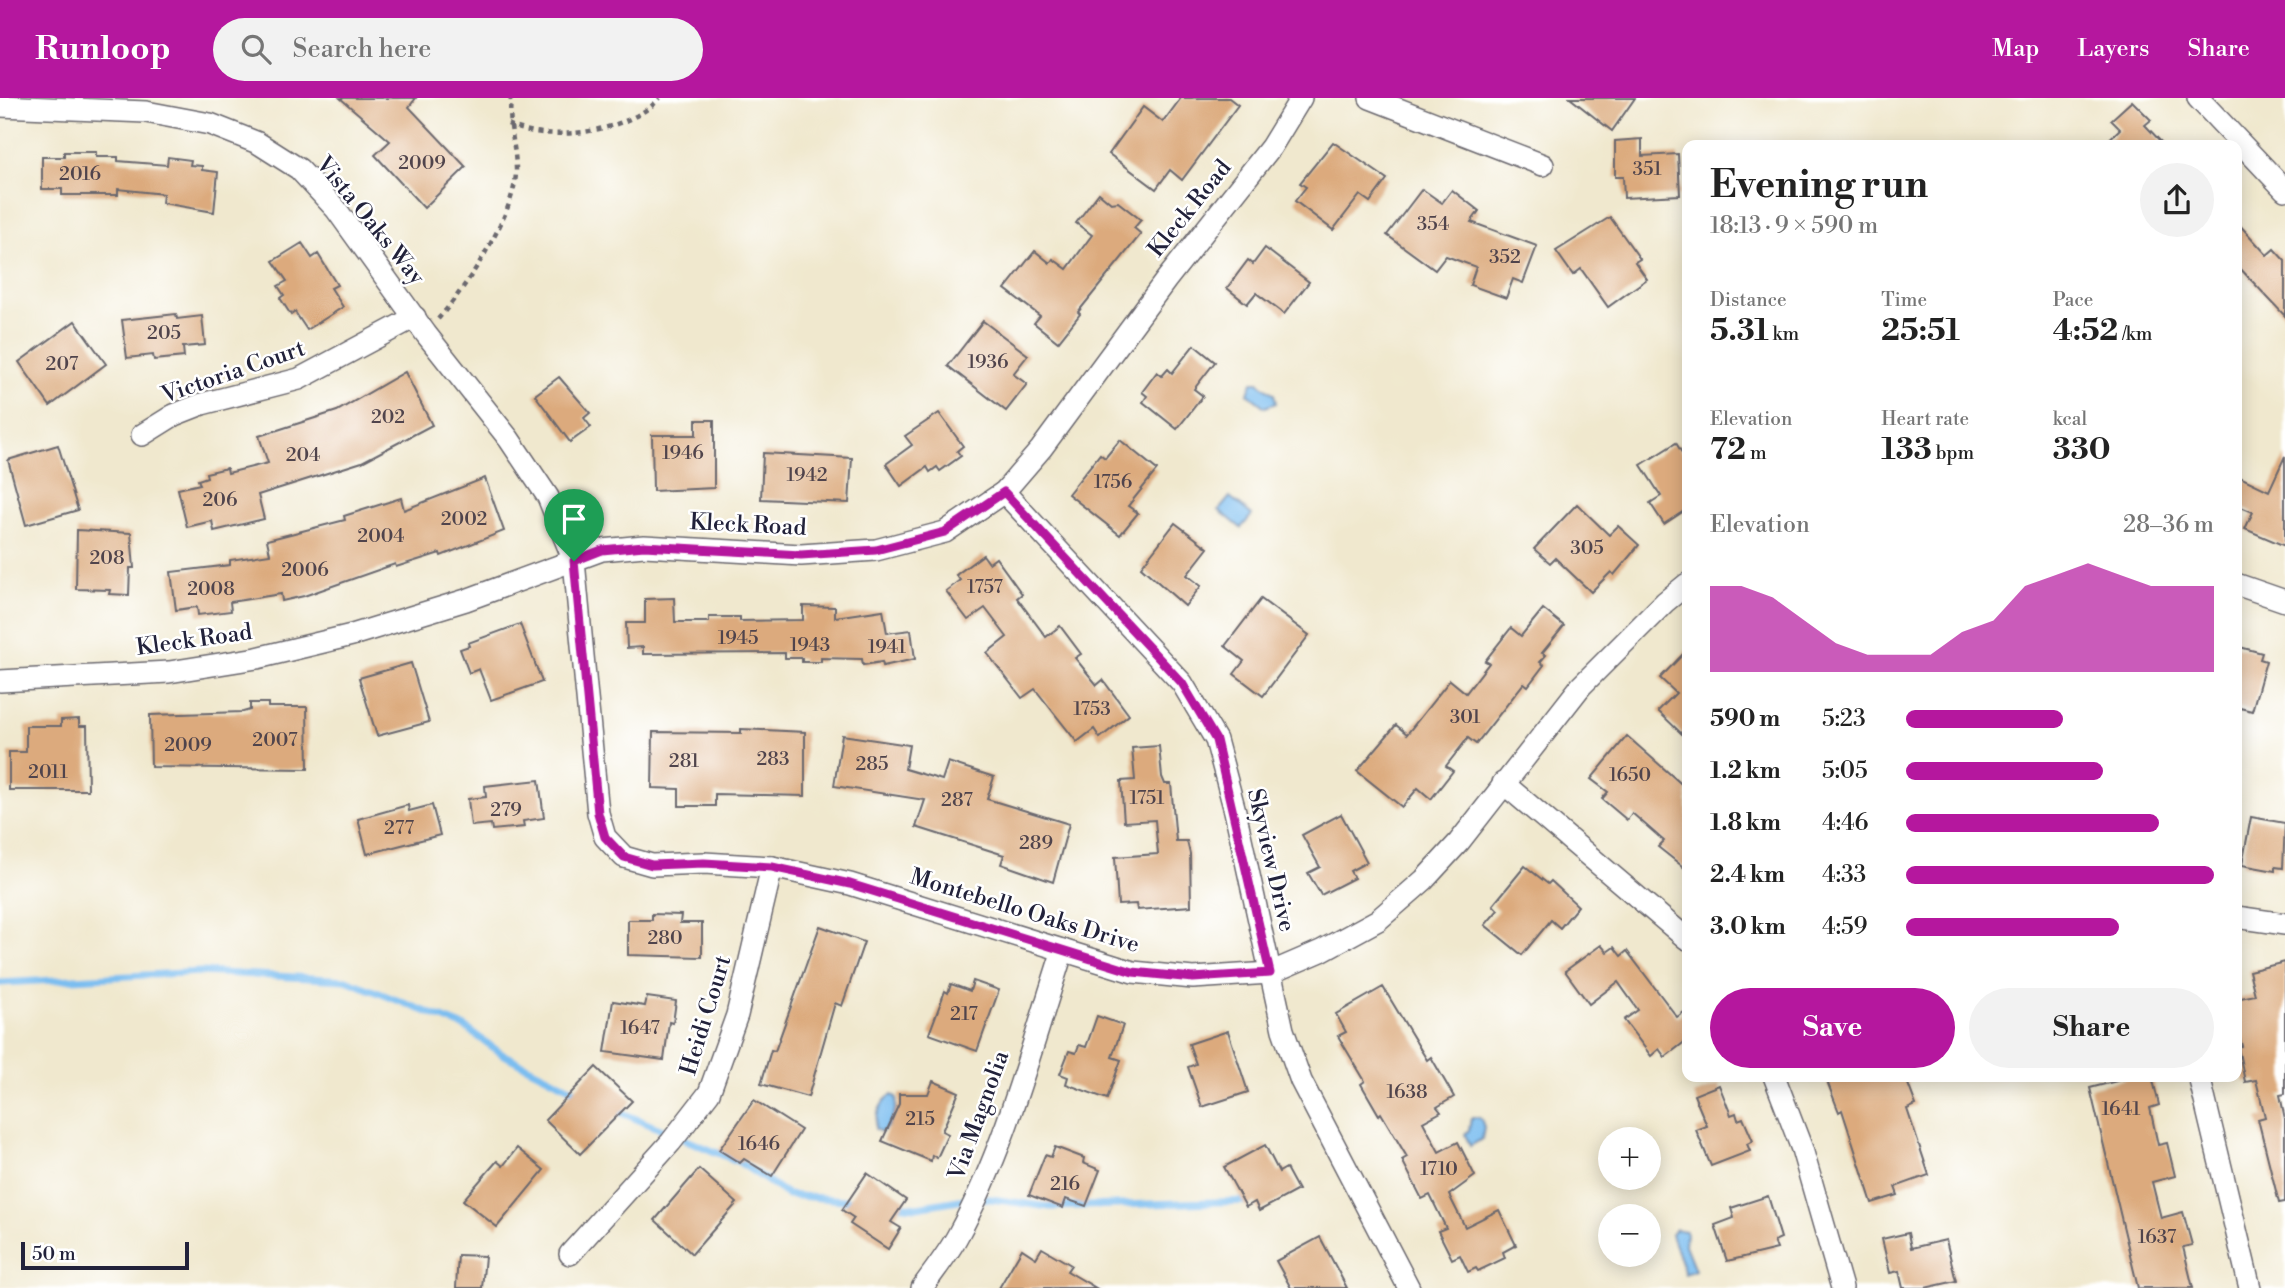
<!DOCTYPE html>
<html lang="en">
<head>
<meta charset="utf-8">
<style>
	body { margin:0; font-family:"Libre Bodoni",serif; background:#f2f2f2; color:#222; height:100vh; display:flex; flex-direction:column; font-size:26px; white-space:nowrap }
	* { box-sizing:border-box; margin:0 }
	p { font-size:23px; color:#767676 }
	.icon { flex:none; width:38px; height:38px; fill:none; stroke:currentColor; stroke-width:2; stroke-linecap:round; stroke-linejoin:round }
	.map { position:relative; flex:1; overflow:hidden }
	.panel { position:absolute; left:1682px; top:42px; width:560px; height:942px; display:flex; flex-direction:column; background:#fff; border-radius:14px; box-shadow:0 4px 18px #0003 }
	.panel>* { flex:none }
	.controls { position:absolute; left:1598px; top:1029px; display:grid; gap:14px }
	.controls a { display:grid; place-items:center; width:63px; height:63px; border-radius:50%; background:#fff; box-shadow:0 4px 18px #0003; font-size:35px }
	.scale { position:absolute; left:21px; bottom:18px; width:168px; box-sizing:border-box; padding-left:7px; border:4px solid #22223b; border-top:0; font-size:19px; line-height:24px; white-space:nowrap; color:#22223b; -webkit-text-stroke:5px #fff; paint-order:stroke }
	.pin { position:absolute; display:grid; place-items:center; width:60px; height:60px; color:#fff; margin:-72px -30px; border-radius:50% 50% 50% 0; rotate:-45deg; box-shadow:0 0 7px #0007 }
	.pin .icon { rotate:45deg }
	.round { display:grid; place-items:center; flex:none; width:74px; height:74px; border-radius:37px; background:#f2f2f2 }
	.head { display:flex; align-items:center; justify-content:space-between; height:119px; padding:0 28px }
	h1 { font-size:38px; font-weight:700; line-height:52px }
	.metrics { display:grid; grid-template-columns:repeat(3,1fr); gap:10px; height:119px; padding:7px 28px }
	.metrics div { display:grid; align-content:center }
	.metrics b { font-size:30px; font-weight:700 }
	.metrics small { font-size:19px; font-weight:400 }
	.metrics p { font-size:19px }
	.chart { height:196px; padding:14px 28px }
	.chart p { display:flex; justify-content:space-between }
	.chart svg { width:100%; height:126px; margin-top:7px; fill:#b5179e; opacity:.7 }
	.action { display:flex; gap:14px; margin-top:auto; padding:14px 28px }
	.action a { flex:1; height:80px; border-radius:42px; background:#b5179e; color:#fff; font-size:28px; font-weight:700; line-height:80px; text-align:center }
	.action a+a { background:#f2f2f2; color:#222 }
	ul { padding:0 28px; list-style:none; font-size:23px }
	li { display:grid; grid-template-columns:112px 84px 1fr; align-items:center; height:52px }
	li i { height:18px; border-radius:9px; background:#b5179e }
	header { display:flex; align-items:center; gap:42px; box-sizing:border-box; height:98px; padding:0 35px; background:#b5179e; color:#fff }
	header strong { font-size:33px }
	nav { display:flex; gap:38px; margin-inline-start:auto; font-size:24px }
	.search { width:490px; height:63px; background:#f2f2f2; display:flex; align-items:center; gap:18px; box-sizing:border-box; padding:0 24px; border-radius:38px; color:#767676; font-size:26px }
	.map>svg:first-child { display:block }
</style>
</head>
<body>
<header>
<strong>Runloop</strong>
<div class="search"><svg class="icon" aria-label="search" viewBox="0 0 24 24"><circle cx="10" cy="10" r="6"/><path d="M15 15l6 6"/></svg>Search here</div>
<nav><a>Map</a><a>Layers</a><a>Share</a></nav>
</header>
<div class="map">
<svg width="2285" height="1190" viewBox="0 0 2285 1190">
	<rect width="100%" height="100%" fill="#fff"/>
	<filter id="ink" filterUnits="userSpaceOnUse"><feTurbulence type="fractalNoise" baseFrequency=".0143" numOctaves="2"/><feDisplacementMap in="SourceGraphic" scale="14" xChannelSelector="R" yChannelSelector="G"/><feConvolveMatrix kernelMatrix="1 2 1 2 8 2 1 2 1" color-interpolation-filters="sRGB"/></filter>
	<filter id="wash" filterUnits="userSpaceOnUse"><feTurbulence type="fractalNoise" baseFrequency=".00686" numOctaves="4" result="noise"/><feDisplacementMap in="SourceGraphic" scale="28" xChannelSelector="R" yChannelSelector="G"/><feGaussianBlur stdDeviation="1.57" result="paint"/><feColorMatrix in="noise" values="0 0 0 0 0 0 0 0 0 0 0 0 0 0 0 0 0 1.4 0 .05"/><feComposite in="paint" operator="in"/></filter>
	<g filter="url(#wash)">
		<rect width="100%" height="100%" fill="#f0e8ce"/>
		<g fill="#7abdf0" stroke="#4e7096" stroke-width="2">
			<polygon points="1252,284 1258,284 1274,296 1276,305 1265,309 1248,296"/>
			<polygon points="1230,399 1252,417 1241,430 1219,412"/>
			<path d="M892,997L896,999C898,1010 890,1029 881,1034L875,1031C875,1020 881,1002 892,997Z"/>
			<polygon points="1476,1019 1481,1021 1484,1029 1482,1041 1470,1048 1465,1036 1469,1032 1471,1020"/>
			<polygon points="1675,1131 1686,1133 1685,1147 1695,1172 1685,1176 1671,1137"/>
		</g>
		<g fill="none" stroke-linecap="round" stroke-linejoin="round">
			<g stroke="#7abdf0" stroke-width="7">
				<polyline points="0,885 201,874 346,882 465,929 502,956 582,996"/>
				<polyline points="615,1012 739,1064 788,1097 855,1103"/>
				<polyline points="895,1107 917,1109 976,1099 1050,1109 1250,1103"/>
			</g>
		</g>
		<g id="blocks">
			<g fill="#dcaa7d">
				<polygon points="340,0 416,0 409,9 466,69 424,110 375,57 390,43"/>
				<polygon points="1181,0 1229,0 1238,7 1182,82 1170,72 1156,91 1109,56 1143,9 1163,24"/>
				<polygon points="1570,0 1635,0 1612,33"/>
				<polygon points="2132,3 2151,22 2145,27 2164,47 2103,47 2120,31 2111,22"/>
				<polygon points="1642,41 1642,58 1678,56 1680,97 1624,100 1623,79 1615,79 1615,43"/>
				<polygon points="1333,44 1387,81 1370,104 1360,97 1333,132 1295,103 1306,89 1300,85"/>
				<polygon points="64,54 96,54 96,59 118,59 118,63 167,67 168,59 191,62 190,67 202,68 202,72 218,74 214,114 162,105 163,96 118,91 118,97 62,97 62,91 42,91 42,59 64,59"/>
				<polygon points="1422,91 1442,105 1452,92 1479,113 1471,124 1537,148 1523,185 1513,181 1506,200 1470,187 1476,169 1446,158 1435,172 1387,137"/>
				<polygon points="1099,95 1111,105 1118,104 1141,122 1134,130 1141,136 1078,214 1080,216 1058,244 1034,225 1040,218 1005,191 1035,153 1050,165 1053,161 1067,171 1092,137 1076,125"/>
				<polygon points="1610,119 1640,161 1635,164 1647,181 1608,209 1581,171 1573,177 1556,153"/>
				<polygon points="2236,123 2267,157 2274,151 2285,163 2285,218 2236,166"/>
				<polygon points="302,145 312,160 318,156 337,187 331,190 343,209 307,232 295,214 291,217 280,200 284,197 278,188 287,183 273,163"/>
				<polygon points="1265,150 1309,184 1284,216 1256,195 1247,206 1227,190 1248,162 1253,166"/>
				<polygon points="176,216 177,221 202,218 205,247 183,249 184,259 154,262 153,257 127,260 122,222"/>
				<polygon points="75,223 106,266 50,308 19,264"/>
				<polygon points="983,223 1028,257 1013,276 1027,286 1006,313 948,268"/>
				<polygon points="1194,247 1215,264 1194,291 1203,298 1177,331 1143,304 1147,298 1142,294 1157,274 1162,278 1168,271 1172,275"/>
				<polygon points="405,274 432,327 362,364 258,397 264,421 214,433 212,423 187,429 178,391 200,386 198,382 207,379 206,375 227,370 228,375 268,365 259,338 337,313"/>
				<polygon points="559,279 590,315 584,320 591,329 570,344 535,297"/>
				<polygon points="939,315 963,348 957,353 961,358 940,373 937,369 930,374 927,369 901,388 886,366 912,347 905,338"/>
				<polygon points="696,322 714,322 714,390 653,393 652,337 696,337"/>
				<polygon points="1120,342 1157,372 1128,408 1138,415 1120,437 1068,396 1100,356 1105,360"/>
				<polygon points="1676,345 1687,363 1687,411 1664,426 1650,405 1661,398 1641,367"/>
				<polygon points="58,347 78,412 26,427 8,362"/>
				<polygon points="763,355 852,360 849,405 761,401"/>
				<polygon points="2285,358 2285,448 2245,431 2253,414 2236,407 2236,377 2269,393"/>
				<polygon points="485,380 504,433 441,458 440,455 396,469 395,466 304,498 282,503 281,496 230,504 231,513 198,517 197,509 176,512 171,474 230,467 230,462 270,456 267,442 345,422 344,418 401,400 404,412"/>
				<polygon points="1577,406 1609,437 1618,428 1639,447 1614,477 1611,474 1591,494 1555,460 1550,465 1534,451"/>
				<polygon points="1175,425 1208,450 1187,477 1201,488 1185,508 1141,469"/>
				<polygon points="77,432 131,435 134,470 130,470 129,497 109,496 110,492 76,491"/>
				<polygon points="983,457 989,465 996,460 1022,496 1017,500 1046,539 1060,528 1081,556 1075,560 1097,587 1103,582 1129,617 1100,640 1094,631 1077,644 1035,591 1022,600 987,555 1007,539 985,510 968,522 946,493 960,482 956,477"/>
				<polygon points="674,500 675,524 709,524 709,519 740,519 740,523 803,522 803,508 835,509 835,519 883,512 887,535 911,532 915,561 883,568 882,564 863,567 862,561 821,560 821,564 802,564 802,560 785,560 785,555 643,556 643,549 627,550 626,525 645,525 645,501"/>
				<polygon points="1261,501 1309,537 1263,598 1234,576 1244,563 1225,548"/>
				<polygon points="1543,511 1564,528 1542,555 1546,557 1540,564 1544,567 1528,588 1524,585 1476,646 1468,640 1446,668 1453,673 1431,701 1418,690 1402,709 1357,673 1396,627 1407,636 1450,582 1466,595 1489,565 1485,563 1511,530 1521,538"/>
				<polygon points="520,526 542,584 491,602 479,571 469,575 460,551 469,548 468,545"/>
				<polygon points="2236,548 2262,555 2260,561 2266,563 2252,613 2236,609"/>
				<polygon points="1687,552 1687,641 1658,613 1676,595 1660,580"/>
				<polygon points="411,565 429,624 377,638 359,580"/>
				<polygon points="250,605 268,605 268,609 307,609 308,671 151,669 150,617 243,614 250,612"/>
				<polygon points="79,621 79,628 87,628 88,692 9,692 9,654 26,654 26,628 61,628 61,622"/>
				<polygon points="741,631 805,634 805,698 715,696 715,708 679,708 679,691 652,690 653,634 741,635"/>
				<polygon points="842,637 909,647 905,671 942,682 948,664 994,679 987,701 1069,726 1053,784 1001,766 1004,757 916,729 925,702 834,688"/>
				<polygon points="1627,638 1687,691 1687,772 1658,749 1664,743 1632,715 1627,722 1602,701 1608,694 1591,681"/>
				<polygon points="1159,648 1162,679 1165,686 1171,686 1176,743 1187,743 1190,756 1191,808 1137,812 1136,806 1118,807 1115,759 1158,756 1155,722 1124,724 1121,683 1135,682 1132,650"/>
				<polygon points="539,682 544,720 523,723 524,729 492,732 491,726 471,728 468,701 486,699 485,688"/>
				<polygon points="408,707 409,713 432,707 440,737 367,756 358,721"/>
				<polygon points="1341,716 1367,764 1350,773 1354,780 1321,797 1308,775 1320,769 1302,737"/>
				<polygon points="2251,719 2285,725 2283,770 2275,769 2275,773 2242,767"/>
				<polygon points="1525,768 1548,786 1551,783 1578,808 1560,830 1551,822 1522,857 1485,827 1498,812 1493,807"/>
				<polygon points="652,816 681,817 680,825 702,825 702,859 628,857 628,822 652,822"/>
				<polygon points="820,828 864,844 842,908 835,905 808,999 761,986 771,952 775,953"/>
				<polygon points="1601,847 1607,854 1614,849 1621,858 1627,853 1677,919 1687,912 1687,942 1665,959 1659,951 1651,958 1624,922 1638,912 1618,884 1589,906 1565,873"/>
				<polygon points="2285,864 2285,996 2280,997 2285,1021 2285,1104 2279,1105 2258,1021 2265,1019 2256,982 2245,984 2238,949 2242,948 2236,925 2236,901 2255,897 2249,873"/>
				<polygon points="973,883 999,892 977,953 929,936 945,893 948,895 951,886 970,893"/>
				<polygon points="1383,889 1427,962 1431,959 1454,999 1437,1009 1441,1014 1423,1024 1439,1054 1458,1044 1475,1078 1449,1097 1465,1129 1499,1112 1516,1147 1503,1154 1505,1160 1478,1173 1476,1170 1468,1174 1460,1157 1452,1161 1438,1133 1446,1130 1430,1097 1422,1101 1402,1062 1407,1059 1381,1015 1379,1017 1361,986 1365,983 1338,938 1346,934 1336,916"/>
				<polygon points="647,899 676,903 673,925 669,924 664,962 605,954 613,903 645,908"/>
				<polygon points="1097,918 1123,927 1112,959 1121,962 1107,1001 1066,986 1068,979 1060,976 1069,953 1076,955 1079,947 1086,949"/>
				<polygon points="1228,933 1248,994 1202,1009 1188,969 1196,966 1189,946"/>
				<polygon points="596,969 632,1003 580,1056 545,1022"/>
				<polygon points="1825,978 1905,978 1916,1007 1907,1011 1929,1077 1895,1089 1898,1097 1872,1105 1842,1012 1839,1014"/>
				<polygon points="2136,978 2152,978 2159,1007 2150,1010 2158,1047 2167,1045 2175,1078 2152,1084 2161,1120 2183,1114 2192,1147 2183,1149 2193,1190 2138,1190 2090,990"/>
				<polygon points="933,983 959,994 942,1033 948,1036 937,1060 932,1057 931,1063 882,1043 899,1006 899,996 928,996"/>
				<polygon points="1719,987 1731,1017 1736,1015 1738,1022 1743,1020 1753,1043 1747,1046 1750,1053 1711,1068 1696,1032 1707,1028 1694,997"/>
				<polygon points="754,1002 801,1032 772,1078 744,1061 740,1065 719,1052"/>
				<polygon points="1265,1047 1279,1074 1286,1070 1298,1092 1259,1113 1255,1104 1246,1109 1224,1069"/>
				<polygon points="1055,1049 1084,1060 1083,1065 1100,1072 1086,1108 1066,1101 1063,1110 1029,1097 1045,1057 1051,1059"/>
				<polygon points="517,1050 544,1072 497,1129 463,1102 497,1063 503,1068"/>
				<polygon points="699,1071 737,1105 692,1156 655,1122"/>
				<polygon points="867,1075 906,1102 891,1124 901,1130 888,1151 850,1126 854,1120 842,1112"/>
				<polygon points="1768,1098 1781,1140 1774,1143 1777,1151 1727,1163 1715,1127 1734,1120 1731,1110"/>
				<polygon points="1908,1135 1911,1150 1946,1142 1956,1183 1925,1190 1903,1190 1899,1173 1890,1175 1882,1141"/>
				<polygon points="1320,1139 1347,1190 1291,1190 1276,1163"/>
				<polygon points="1042,1150 1071,1167 1067,1173 1096,1190 999,1190 1022,1151 1036,1160"/>
				<polygon points="458,1157 485,1158 482,1190 456,1190"/>
			</g>
		</g>
	</g>
	<g filter="url(#ink)">
		<use href="#blocks" fill-opacity="0" stroke="#6a676e" stroke-width="2"/>
		<g fill="none" stroke-linecap="round" stroke-linejoin="round">
			<defs>
				<g id="minor">
					<polyline points="1370,0 1543,67"/>
					<polyline points="2198,0 2285,92"/>
					<polyline points="0,8 146,14 210,26 258,45 299,71 336,111 426,236 509,341 548,399 574,463 598,715 605,739 624,759 652,767 704,765 772,769 850,786 1133,874 1193,880 1270,875 1321,853 1378,822 1424,782 1459,744 1581,588 1665,504 1687,486"/>
					<polyline points="142,337 174,317 202,306 299,281 415,219"/>
					<polyline points="1004,394 1182,585 1216,642 1235,713 1283,932 1301,983 1409,1190"/>
					<polyline points="2236,486 2285,503"/>
					<polyline points="0,583 169,574 257,560 352,537 466,502 602,452 644,448 801,457 876,452 945,434 1004,394 1041,351 1166,182 1271,49 1301,0"/>
					<polyline points="1503,685 1687,841"/>
					<polyline points="2236,819 2285,826"/>
					<polyline points="1774,978 1802,1051 1842,1190"/>
					<polyline points="2199,978 2250,1190"/>
					<polyline points="570,1156 671,1044 709,995 737,917 772,769"/>
					<path d="M922,1190C934,1173 948,1156 958,1137C1006,1049 1032,947 1063,852"/>
				</g>
			</defs>
			<use href="#minor" stroke="#6a676e" stroke-width="24"/>
			<g stroke="#6a676e" stroke-width="4.5" stroke-dasharray="5 5" stroke-linecap="butt">
				<path d="M508,26C548,46 630,34 660,0"/>
				<path d="M438,221C466,190 518,112 516,70C515,42 508,30 511,0"/>
			</g>
			<use href="#minor" stroke="#fff" stroke-width="21"/>
		</g>
	</g>
	<g fill="none" stroke-linecap="round" stroke-linejoin="round" filter="url(#ink)">
		<defs>
			<polygon id="route" points="1004,394 1182,585 1216,642 1270,875 1193,880 1133,874 850,786 772,769 704,765 652,767 624,759 605,739 598,715 574,463 602,452 644,448 801,457 876,452 945,434"/>
		</defs>
		<use href="#route" stroke="#fff" stroke-width="14"/>
		<use href="#route" stroke="#b5179e" stroke-width="9"/>
	</g>
	<g text-anchor="middle" stroke-width="5" stroke-linejoin="round" paint-order="stroke">
		<g font-size="19" fill="#50444c">
			<text x="422" y="71">2009</text>
			<text x="1647" y="77">351</text>
			<text x="80" y="82">2016</text>
			<text x="1433" y="132">354</text>
			<text x="1505" y="165">352</text>
			<text x="164" y="241">205</text>
			<text x="988" y="270">1936</text>
			<text x="62" y="272">207</text>
			<text x="388" y="325">202</text>
			<text x="683" y="361">1946</text>
			<text x="303" y="363">204</text>
			<text x="807" y="383">1942</text>
			<text x="1113" y="390">1756</text>
			<text x="220" y="408">206</text>
			<text x="464" y="427">2002</text>
			<text x="381" y="444">2004</text>
			<text x="1587" y="456">305</text>
			<text x="107" y="466">208</text>
			<text x="305" y="478">2006</text>
			<text x="985" y="495">1757</text>
			<text x="211" y="497">2008</text>
			<text x="738" y="546">1945</text>
			<text x="810" y="553">1943</text>
			<text x="887" y="555">1941</text>
			<text x="1092" y="617">1753</text>
			<text x="1465" y="625">301</text>
			<text x="275" y="648">2007</text>
			<text x="188" y="653">2009</text>
			<text x="773" y="667">283</text>
			<text x="684" y="669">281</text>
			<text x="872" y="672">285</text>
			<text x="48" y="680">2011</text>
			<text x="1630" y="683">1650</text>
			<text x="1147" y="706">1751</text>
			<text x="957" y="708">287</text>
			<text x="506" y="718">279</text>
			<text x="399" y="736">277</text>
			<text x="1036" y="751">289</text>
			<text x="665" y="846">280</text>
			<text x="964" y="922">217</text>
			<text x="640" y="936">1647</text>
			<text x="1407" y="1000">1638</text>
			<text x="2121" y="1017">1641</text>
			<text x="920" y="1027">215</text>
			<text x="759" y="1052">1646</text>
			<text x="1439" y="1077">1710</text>
			<text x="1065" y="1092">216</text>
			<text x="2157" y="1145">1637</text>
		</g>
		<g font-size="23" fill="#22223b" stroke="#fff">
			<text transform="translate(1189 110) rotate(-51)" y="8">Kleck Road</text>
			<text transform="translate(371 122) rotate(51)" y="8">Vista Oaks Way</text>
			<text transform="translate(233 273) rotate(-19)" y="8">Victoria Court</text>
			<text transform="translate(748 426) rotate(3)" y="8">Kleck Road</text>
			<text transform="translate(194 541) rotate(-8)" y="8">Kleck Road</text>
			<text transform="translate(1272 762) rotate(77)" y="8">Skyview Drive</text>
			<text transform="translate(1025 812) rotate(17)" y="8">Montebello Oaks Drive</text>
			<text transform="translate(705 917) rotate(-73)" y="8">Heidi Court</text>
			<text transform="translate(978 1017) rotate(-70)" y="8">Via Magnolia</text>
		</g>
	</g>
</svg>
<div class="controls">
<a>+</a>
<a>−</a>
</div>
<div class="scale">50 m</div>
<div class="pin" style="left:574px;top:463px;background:#1e9e55"><svg class="icon" aria-label="arrive" viewBox="0 0 24 24"><path d="M6 21V4h12l-3 4 3 4H6"/></svg></div>
<section class="panel">
<div class="head"><div><h1>Evening run</h1><p>18:13 · 9 × 590 m</p></div><a class="round"><svg class="icon" aria-label="share" viewBox="0 0 24 24"><path d="M12 15V3M7 8l5-5 5 5M5 13v7h14v-7"/></svg></a></div>
<div class="metrics">
<div><p>Distance</p><b>5.31<small> km</small></b></div>
<div><p>Time</p><b>25:51</b></div>
<div><p>Pace</p><b>4:52<small> /km</small></b></div>
</div>
<div class="metrics">
<div><p>Elevation</p><b>72<small> m</small></b></div>
<div><p>Heart rate</p><b>133<small> bpm</small></b></div>
<div><p>kcal</p><b>330</b></div>
</div>
<div class="chart"><p><span>Elevation</span>28–36 m</p>
<svg viewBox="0 0 160 44" preserveAspectRatio="none"><path d="M0 44V14L10 14L20 18L30 26L40 34L50 38L60 38L70 38L80 30L90 26L100 14L110 10L120 6L130 10L140 14L150 14L160 14V44z"/></svg>
</div>
<ul>
<li><b>590 m</b>5:23<i style="width:51%"></i></li>
<li><b>1.2 km</b>5:05<i style="width:64%"></i></li>
<li><b>1.8 km</b>4:46<i style="width:82%"></i></li>
<li><b>2.4 km</b>4:33<i style="width:100%"></i></li>
<li><b>3.0 km</b>4:59<i style="width:69%"></i></li>
</ul>
<div class="action"><a>Save</a><a>Share</a></div>
</section>
</div>
</body>
</html>
